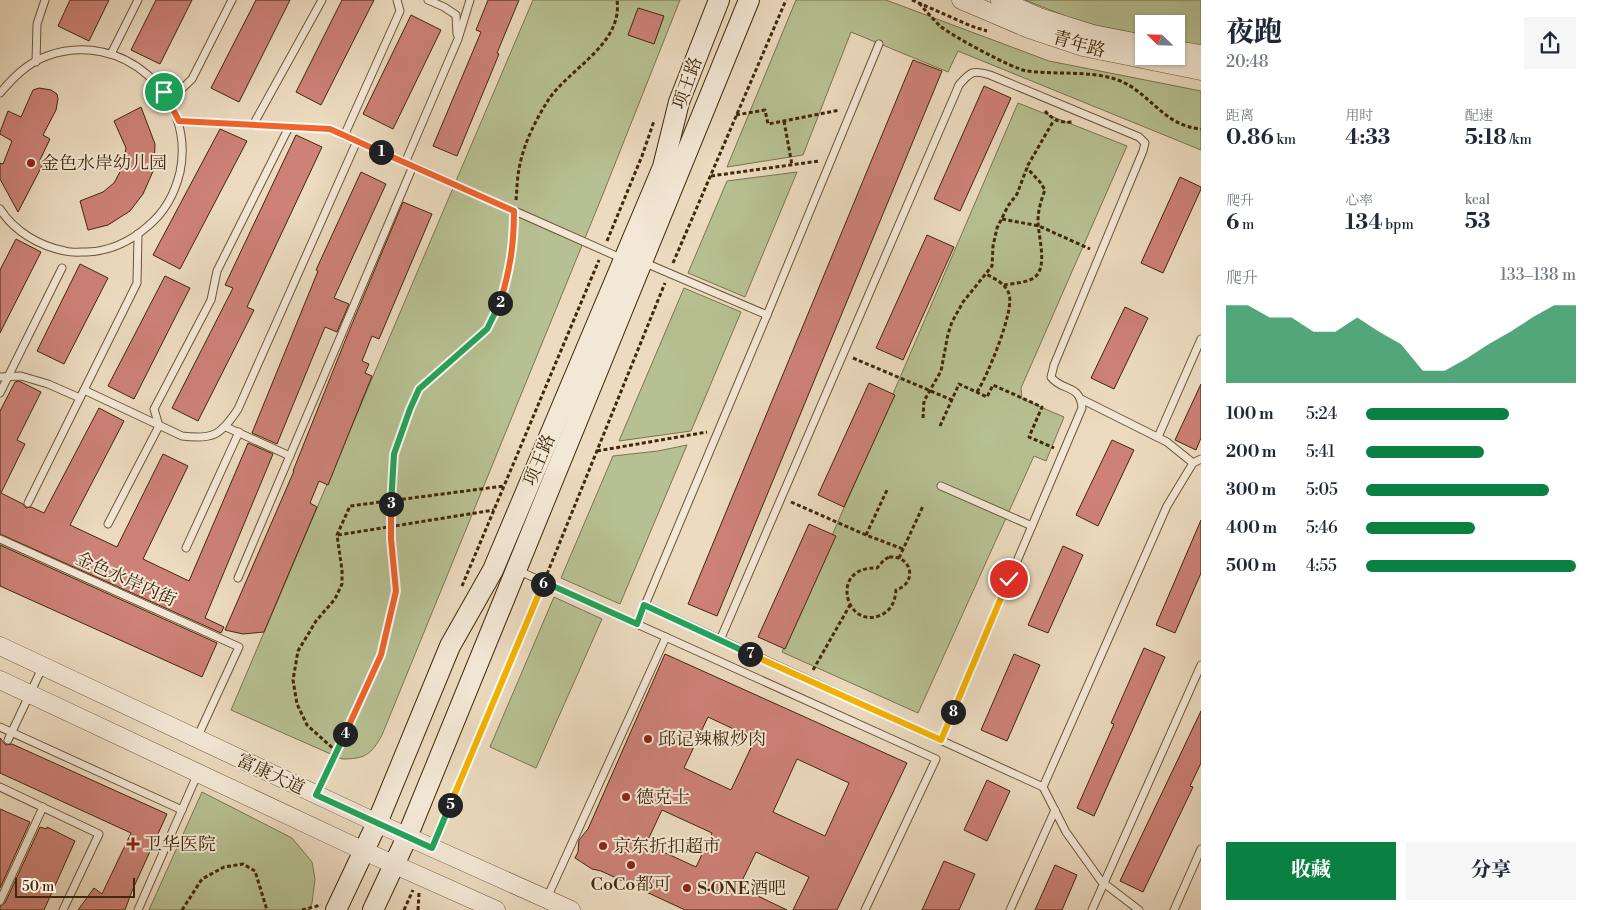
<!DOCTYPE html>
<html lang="zh">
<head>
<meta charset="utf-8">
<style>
	body { margin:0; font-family:"Libre Bodoni","Noto Serif SC",serif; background:#f6f6f7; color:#1f2937; height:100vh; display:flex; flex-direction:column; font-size:19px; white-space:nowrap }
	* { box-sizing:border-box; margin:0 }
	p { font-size:16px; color:#747a83 }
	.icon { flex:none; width:28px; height:28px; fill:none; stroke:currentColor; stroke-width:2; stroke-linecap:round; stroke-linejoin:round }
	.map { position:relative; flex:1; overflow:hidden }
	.panel { display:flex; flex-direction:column; background:#fff; width:400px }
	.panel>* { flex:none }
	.needle { width:32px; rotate:293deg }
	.tools { position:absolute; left:1135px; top:15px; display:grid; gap:10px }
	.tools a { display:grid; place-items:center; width:50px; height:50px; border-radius:0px; background:#fff; box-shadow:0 1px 4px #0004; font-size:25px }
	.scale { position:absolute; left:15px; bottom:12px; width:120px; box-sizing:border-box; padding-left:5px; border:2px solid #412808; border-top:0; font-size:14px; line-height:18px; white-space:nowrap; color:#412808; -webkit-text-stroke:4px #f3e8d6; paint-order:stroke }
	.pin { position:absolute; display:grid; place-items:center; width:42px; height:42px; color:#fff; margin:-21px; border:2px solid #fff; border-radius:50%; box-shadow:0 1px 5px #0007 }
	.km { position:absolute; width:25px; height:25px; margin:-12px; border-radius:50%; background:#222; color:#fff; font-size:14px; line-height:25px; text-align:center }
	.round { display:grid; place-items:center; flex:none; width:52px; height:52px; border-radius:0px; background:#f6f6f7 }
	.head { display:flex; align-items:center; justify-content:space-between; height:85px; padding:0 25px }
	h1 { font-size:28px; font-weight:800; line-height:38px }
	.figures { display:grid; grid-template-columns:repeat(3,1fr); gap:8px; height:85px; padding:5px 25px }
	.figures div { display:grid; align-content:center }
	.figures b { font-size:21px; font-weight:800 }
	.figures small { font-size:14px; font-weight:400 }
	.figures p { font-size:14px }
	.chart { height:140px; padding:10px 25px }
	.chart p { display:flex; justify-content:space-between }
	.chart svg { width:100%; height:90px; margin-top:5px; fill:#0b8043; opacity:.7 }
	.primary-button { display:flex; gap:10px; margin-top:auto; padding:10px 25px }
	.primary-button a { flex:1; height:58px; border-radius:0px; background:#0b8043; color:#fff; font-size:20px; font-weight:800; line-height:58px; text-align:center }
	.primary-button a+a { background:#f6f6f7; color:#1f2937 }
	ul { padding:0 25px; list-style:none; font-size:16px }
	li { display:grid; grid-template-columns:80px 60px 1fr; align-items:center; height:38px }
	li i { height:12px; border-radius:6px; background:#0b8043 }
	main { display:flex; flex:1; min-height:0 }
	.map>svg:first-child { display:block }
</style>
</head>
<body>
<main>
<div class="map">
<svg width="1201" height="910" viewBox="0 0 1201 910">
	<rect width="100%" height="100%" fill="#ecdbc0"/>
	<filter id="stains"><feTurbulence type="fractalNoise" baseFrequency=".004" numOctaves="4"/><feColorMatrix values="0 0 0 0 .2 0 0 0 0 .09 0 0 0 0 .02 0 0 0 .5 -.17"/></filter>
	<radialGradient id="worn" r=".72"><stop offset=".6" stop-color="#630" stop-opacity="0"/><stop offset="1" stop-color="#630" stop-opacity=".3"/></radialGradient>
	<g fill="#b7c092" stroke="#7c744d">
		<path d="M533,0H680L603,194L382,735C371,755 365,759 342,759L231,710Z"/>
		<polygon points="796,0 886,0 1049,61 1201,91 1201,150 958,51 948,72 851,32 803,155 727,167"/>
		<polygon points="1025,0 1201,0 1201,47 1176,42 1176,24 1144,24 1144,35 1095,25 1068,17"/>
		<polygon points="1018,103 1127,146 1021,388 1022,399 1064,417 1046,461 1034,456 918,713 782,652"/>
		<polygon points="797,172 745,297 688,273 727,181"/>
		<polygon points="684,288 741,312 691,431 619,441"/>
		<polygon points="687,445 620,604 561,578 613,456 658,451"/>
		<polygon points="554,597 602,619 536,768 490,747"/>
		<polygon points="202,792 292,838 312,862 315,879 312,903 309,910 149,910"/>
	</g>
	<g fill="#cd8177" stroke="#412808" fill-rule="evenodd">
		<polygon points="70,0 109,0 89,41 58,26"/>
		<polygon points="156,0 192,0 160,64 131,50"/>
		<polygon points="256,0 290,0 239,102 211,88"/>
		<polygon points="342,0 374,0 321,105 296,92"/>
		<polygon points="488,0 519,0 497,53 499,54 457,156 433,146 481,32 476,30"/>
		<polygon points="638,8 664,16 654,44 628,35"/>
		<polygon points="411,15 441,30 393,129 363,114"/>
		<polygon points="913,60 942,71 717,616 688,604"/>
		<polygon points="984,86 1011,98 960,211 934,199"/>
		<polygon points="39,88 51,90 57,94 58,99 56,110 43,135 50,139 39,162 43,164 18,212 0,179 0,163 3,164 12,141 0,134 0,132 8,111 21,117 33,90"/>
		<polygon points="141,107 155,144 154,169 143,194 130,211 108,225 88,230 80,201 103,192 114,183 122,168 126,148 114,121"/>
		<polygon points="220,129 247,141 180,269 153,255"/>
		<polygon points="296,135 322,147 247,307 254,310 198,421 172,408 233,288 225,285"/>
		<polygon points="361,172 386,184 334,298 349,304 337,332 325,327 277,444 252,433 318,271 316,270"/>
		<polygon points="1180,177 1201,187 1201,189 1163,273 1141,263"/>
		<polygon points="403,202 432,214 379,339 372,336 362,361 369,364 365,373 372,376 328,485 319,481 310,503 317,507 264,632 243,634 225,630 294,471 293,471 347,336"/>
		<polygon points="927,235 954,247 903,360 876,348"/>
		<polygon points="16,239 41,252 0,333 0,270"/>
		<polygon points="80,264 108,278 64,364 37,351"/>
		<polygon points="165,276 190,288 134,399 108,386"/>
		<polygon points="1125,307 1148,318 1114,389 1091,378"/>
		<polygon points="19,381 41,392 17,440 25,444 1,493 23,504 26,508 31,507 44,513 99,408 124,421 70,525 117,547 163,454 188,466 143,559 189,581 248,443 273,454 205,618 224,627 221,633 0,534 0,411 15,382"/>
		<polygon points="869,383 895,395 844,507 818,495"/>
		<polygon points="1201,384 1201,438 1196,450 1175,440"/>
		<polygon points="1112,440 1134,450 1098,526 1076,515"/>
		<polygon points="1201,520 1201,573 1175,633 1156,625"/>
		<polygon points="809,524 836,536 785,649 758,637"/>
		<polygon points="0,545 217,643 202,677 0,586"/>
		<polygon points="1063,546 1083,555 1048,633 1028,625"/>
		<polygon points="1144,648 1165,657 1094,816 1077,808 1114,724 1111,723"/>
		<path d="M665,654L907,763L837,910H793L809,877L756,852L739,887L787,910H685L601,871L592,869L575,858L578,852L579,840L588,829ZM708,717L755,739L731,790L684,768ZM797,759L849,783L825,836L773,812ZM662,810L712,833L696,867L646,844Z"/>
		<polygon points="1014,654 1040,665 1007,741 981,730"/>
		<polygon points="1201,711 1201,763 1190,786 1193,787 1143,892 1120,881"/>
		<polygon points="0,738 6,745 12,744 167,814 132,891 125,910 78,910 94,888 102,894 131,833 0,773"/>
		<polygon points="987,780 1010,791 987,841 964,830"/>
		<polygon points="0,809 30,822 0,888"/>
		<polygon points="40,827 46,829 47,827 75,841 44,910 0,910 0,906 5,903"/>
		<polygon points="944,861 975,874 959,910 922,910"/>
		<polygon points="1055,865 1077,875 1062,910 1035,910"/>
	</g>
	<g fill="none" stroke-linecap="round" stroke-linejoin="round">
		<defs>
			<g id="service">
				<polyline points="428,0 444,7 456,15 457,34"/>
				<polyline points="879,44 767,315 645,605 1043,787"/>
				<polyline points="111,54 138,0"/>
				<polyline points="36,62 37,24 45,0"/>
				<path d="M0,93C13,78 27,63 47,56C122,29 196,95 180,172C175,193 165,212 148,226C131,241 111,251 87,252C80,252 72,253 65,251C39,246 14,231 0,209"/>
				<polyline points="169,101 192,79 232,0"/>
				<polyline points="179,121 330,129 623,259"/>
				<polyline points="253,125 322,0"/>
				<polyline points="344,136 400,11 397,0"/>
				<polyline points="405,163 458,39 470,0"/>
				<polyline points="643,262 767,315"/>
				<polyline points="0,377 21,376 48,384 80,398"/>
				<path d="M84,390L182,436C213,440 221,435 238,409L357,141"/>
				<polyline points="0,393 62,268"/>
				<polyline points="1081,399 1167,442 1193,463"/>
				<polyline points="226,427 290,456"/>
				<polyline points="1158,437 1201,339"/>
				<polyline points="941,486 1032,526"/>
				<polyline points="28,503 137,283 138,234"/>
				<polyline points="108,524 159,426 154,409 211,300 217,271 289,127"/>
				<polyline points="0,539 239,647 197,738"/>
				<polyline points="186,548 239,432"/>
				<polyline points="517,570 936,759 865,910"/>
				<polyline points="238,578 413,166"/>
				<polyline points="637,624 645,605"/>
				<path d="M720,640L959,85C971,71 973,70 990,75L1139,137L1145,143L1143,151L1054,365L1051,377C1062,392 1080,383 1082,408L941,740"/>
				<polyline points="0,727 182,810"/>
				<polyline points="8,740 43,666"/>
				<polyline points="0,787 99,834 63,910"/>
				<polyline points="547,898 666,637"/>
				<polyline points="0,901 43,807"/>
				<polyline points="138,910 198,773"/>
				<polyline points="1010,910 1055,810"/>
				<polyline points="1092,910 1201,665"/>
				<polyline points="1139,910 1101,881 1066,832 1043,787 1167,506 1193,463 1201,459"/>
				<polyline points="1174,910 1201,849"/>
			</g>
			<g id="tertiary">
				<polyline points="961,0 1029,29 1083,47 1201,71"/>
				<polyline points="1000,0 1039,17 1093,34 1144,44"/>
				<polyline points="1176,50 1201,54"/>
				<polyline points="0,646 377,823 571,910"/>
				<polyline points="0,680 364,851 496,910"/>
			</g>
			<g id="secondary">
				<polyline points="336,910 377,823 450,646 493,570 663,167 679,102 719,0"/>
				<polyline points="373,910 407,837 749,0"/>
			</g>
		</defs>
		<use href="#service" stroke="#6c5536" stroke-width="9"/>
		<use href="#tertiary" stroke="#6c5536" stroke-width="19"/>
		<use href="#secondary" stroke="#412808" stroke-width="22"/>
		<g stroke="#412808" stroke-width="3" stroke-dasharray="4 2.5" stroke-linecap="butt">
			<polyline points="912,0 971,26 987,31"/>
			<path d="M919,3C926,11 933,19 940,26C952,36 1013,69 1027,71C1057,75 1089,70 1118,80C1150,92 1163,126 1201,129"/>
			<path d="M1045,111C1053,120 1060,123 1072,122"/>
			<polyline points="736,115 765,110 768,124 840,110"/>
			<polyline points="784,121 792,165"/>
			<polyline points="711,176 819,161"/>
			<path d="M516,200C517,190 517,179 519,169C523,145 536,119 549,99C570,68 623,44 617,0"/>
			<polyline points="1002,219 1039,226 1090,249"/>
			<polyline points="607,241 642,156 654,121"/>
			<polyline points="673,263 786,0"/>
			<path d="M1004,285C1014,283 1030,283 1037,275C1047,263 1038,235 1038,221C1038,211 1041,200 1045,190L1040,182L1027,168"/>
			<polyline points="853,358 952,400"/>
			<path d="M977,392C987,377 1015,310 1009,294C1006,284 995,279 986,274"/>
			<polyline points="923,418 924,401 941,371 948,334 952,322 963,302 992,266 993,246 997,228 1008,206 1017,194 1028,165 1054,120"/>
			<polyline points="940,426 959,384 987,397 993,385 1042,407 1029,437 1054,448"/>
			<polyline points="597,451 707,432"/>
			<polyline points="791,502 866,535 903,549"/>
			<polyline points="338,535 494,510"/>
			<polyline points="866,535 887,490"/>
			<path d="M889,557C912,555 918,583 896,590C895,601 892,610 881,615C846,631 828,566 877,568L884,560Z"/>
			<polyline points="899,558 923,506"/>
			<polyline points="547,574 665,283"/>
			<polyline points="462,586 599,260"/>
			<polyline points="813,670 850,605"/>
			<polyline points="337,752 307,725 297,704 293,680 298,651 316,621 335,599 342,584 342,570 337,535 350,506 504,486"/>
			<polyline points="324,780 381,655 396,591 391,539 390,495 394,455 408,412 419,389 487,329 499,308 510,270 514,240 514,221"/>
			<polyline points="437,834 540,591"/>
			<polyline points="182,910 202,879 224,867 243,864 255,871 267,910"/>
			<polyline points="302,910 321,905"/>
			<polyline points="404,910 413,890"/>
			<polyline points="418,910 419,893"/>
		</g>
		<use href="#service" stroke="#f3e8d6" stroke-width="7"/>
		<use href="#tertiary" stroke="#f3e8d6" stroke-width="18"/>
		<use href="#secondary" stroke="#f3e8d6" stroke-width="20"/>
	</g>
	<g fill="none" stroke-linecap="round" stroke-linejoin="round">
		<defs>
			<polyline id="split-1" points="164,92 179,121 330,129 381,152"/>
			<path id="split-2" d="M381,152L514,211C514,246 510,269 500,303"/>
			<polyline id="split-3" points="391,504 394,454 410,409 419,389 487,329 500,303"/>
			<polyline id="split-4" points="345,734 381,655 396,591 391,539 391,504"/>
			<polyline id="split-5" points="345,734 316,795 432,848 450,805"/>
			<polyline id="split-6" points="450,805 543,584"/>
			<polyline id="split-7" points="543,584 544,582 637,624 644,605 750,654"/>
			<polyline id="split-8" points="750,654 941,740 953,712"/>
			<polyline id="split-9" points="953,712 1009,579"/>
		</defs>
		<use href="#split-1" stroke="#fff" stroke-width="10"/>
		<use href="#split-2" stroke="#fff" stroke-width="10"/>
		<use href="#split-3" stroke="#fff" stroke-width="10"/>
		<use href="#split-4" stroke="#fff" stroke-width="10"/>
		<use href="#split-5" stroke="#fff" stroke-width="10"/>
		<use href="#split-6" stroke="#fff" stroke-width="10"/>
		<use href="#split-7" stroke="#fff" stroke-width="10"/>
		<use href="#split-8" stroke="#fff" stroke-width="10"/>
		<use href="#split-9" stroke="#fff" stroke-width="10"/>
		<use href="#split-1" stroke="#f0652b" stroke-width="6"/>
		<use href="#split-2" stroke="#f0652b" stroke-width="6"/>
		<use href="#split-3" stroke="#22a559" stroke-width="6"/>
		<use href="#split-4" stroke="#f0652b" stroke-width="6"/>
		<use href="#split-5" stroke="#22a559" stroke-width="6"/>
		<use href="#split-6" stroke="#f5b400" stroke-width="6"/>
		<use href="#split-7" stroke="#22a559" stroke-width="6"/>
		<use href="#split-8" stroke="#f5b400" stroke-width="6"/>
		<use href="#split-9" stroke="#f5b400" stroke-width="6"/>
	</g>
	<g fill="#8f2418" stroke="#f3e8d6" stroke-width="2">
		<circle cx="31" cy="163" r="5"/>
		<circle cx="648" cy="739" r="5"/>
		<circle cx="626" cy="797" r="5"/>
		<path d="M130.5 836.5h5v5h5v5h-5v5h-5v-5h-5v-5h5z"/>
		<circle cx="603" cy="846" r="5"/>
		<circle cx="631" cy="865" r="5"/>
		<circle cx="687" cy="888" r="5"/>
	</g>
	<g text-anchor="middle" stroke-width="4" stroke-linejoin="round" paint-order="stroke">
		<g font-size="18" fill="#412808" stroke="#f3e8d6">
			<text transform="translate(1079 44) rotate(16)" y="6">青年路</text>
			<text transform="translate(687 83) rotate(-70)" y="6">项王路</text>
			<text transform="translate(539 460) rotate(-67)" y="6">项王路</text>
			<text transform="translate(126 579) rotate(24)" y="6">金色水岸内街</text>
			<text transform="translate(271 774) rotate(25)" y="6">富康大道</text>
		</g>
		<g font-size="18" fill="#412808" stroke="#f3e8d6" text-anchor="start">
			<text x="41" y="169">金色水岸幼儿园</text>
			<text x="658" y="745">邱记辣椒炒肉</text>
			<text x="636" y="803">德克士</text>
			<text x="144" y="850">卫华医院</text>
			<text x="613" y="852">京东折扣超市</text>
			<text x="631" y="890" text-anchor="middle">CoCo都可</text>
			<text x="697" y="894">S·ONE酒吧</text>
		</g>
	</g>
	<rect width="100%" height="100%" filter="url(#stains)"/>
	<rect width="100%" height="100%" fill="url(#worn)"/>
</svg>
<div class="tools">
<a><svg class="needle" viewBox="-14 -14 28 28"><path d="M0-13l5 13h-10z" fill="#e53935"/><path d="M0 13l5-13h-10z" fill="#747a83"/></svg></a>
</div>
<div class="scale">50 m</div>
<div class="pin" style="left:164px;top:92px;background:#1e9e55"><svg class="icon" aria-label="arrive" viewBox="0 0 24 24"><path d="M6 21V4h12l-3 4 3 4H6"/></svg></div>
<div class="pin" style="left:1009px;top:579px;background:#d93025"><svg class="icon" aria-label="check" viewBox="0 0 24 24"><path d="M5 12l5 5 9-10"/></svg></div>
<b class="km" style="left:381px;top:152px">1</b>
<b class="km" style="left:500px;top:303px">2</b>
<b class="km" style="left:391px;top:504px">3</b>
<b class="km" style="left:345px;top:734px">4</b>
<b class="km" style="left:450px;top:805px">5</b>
<b class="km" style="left:543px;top:584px">6</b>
<b class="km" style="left:750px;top:654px">7</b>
<b class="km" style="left:953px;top:712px">8</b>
</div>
<section class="panel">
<div class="head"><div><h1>夜跑</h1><p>20:48</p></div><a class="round"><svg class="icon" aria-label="share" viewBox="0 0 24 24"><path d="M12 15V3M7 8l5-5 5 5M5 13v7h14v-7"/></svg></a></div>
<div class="figures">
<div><p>距离</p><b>0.86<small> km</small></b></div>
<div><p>用时</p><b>4:33</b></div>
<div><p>配速</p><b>5:18<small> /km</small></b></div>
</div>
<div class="figures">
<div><p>爬升</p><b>6<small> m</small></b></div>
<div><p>心率</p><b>134<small> bpm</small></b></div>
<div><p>kcal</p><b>53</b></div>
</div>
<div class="chart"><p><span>爬升</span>133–138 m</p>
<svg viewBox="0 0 160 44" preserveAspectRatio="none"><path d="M0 44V6L10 6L20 12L30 12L40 19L50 19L60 12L70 19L80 25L90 38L100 38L110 32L120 25L130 19L140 12L150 6L160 6V44z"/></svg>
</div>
<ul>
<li><b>100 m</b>5:24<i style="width:68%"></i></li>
<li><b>200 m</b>5:41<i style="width:56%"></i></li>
<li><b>300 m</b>5:05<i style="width:87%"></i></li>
<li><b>400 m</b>5:46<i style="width:52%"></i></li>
<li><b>500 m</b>4:55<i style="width:100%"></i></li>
</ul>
<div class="primary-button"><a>收藏</a><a>分享</a></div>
</section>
</main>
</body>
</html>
